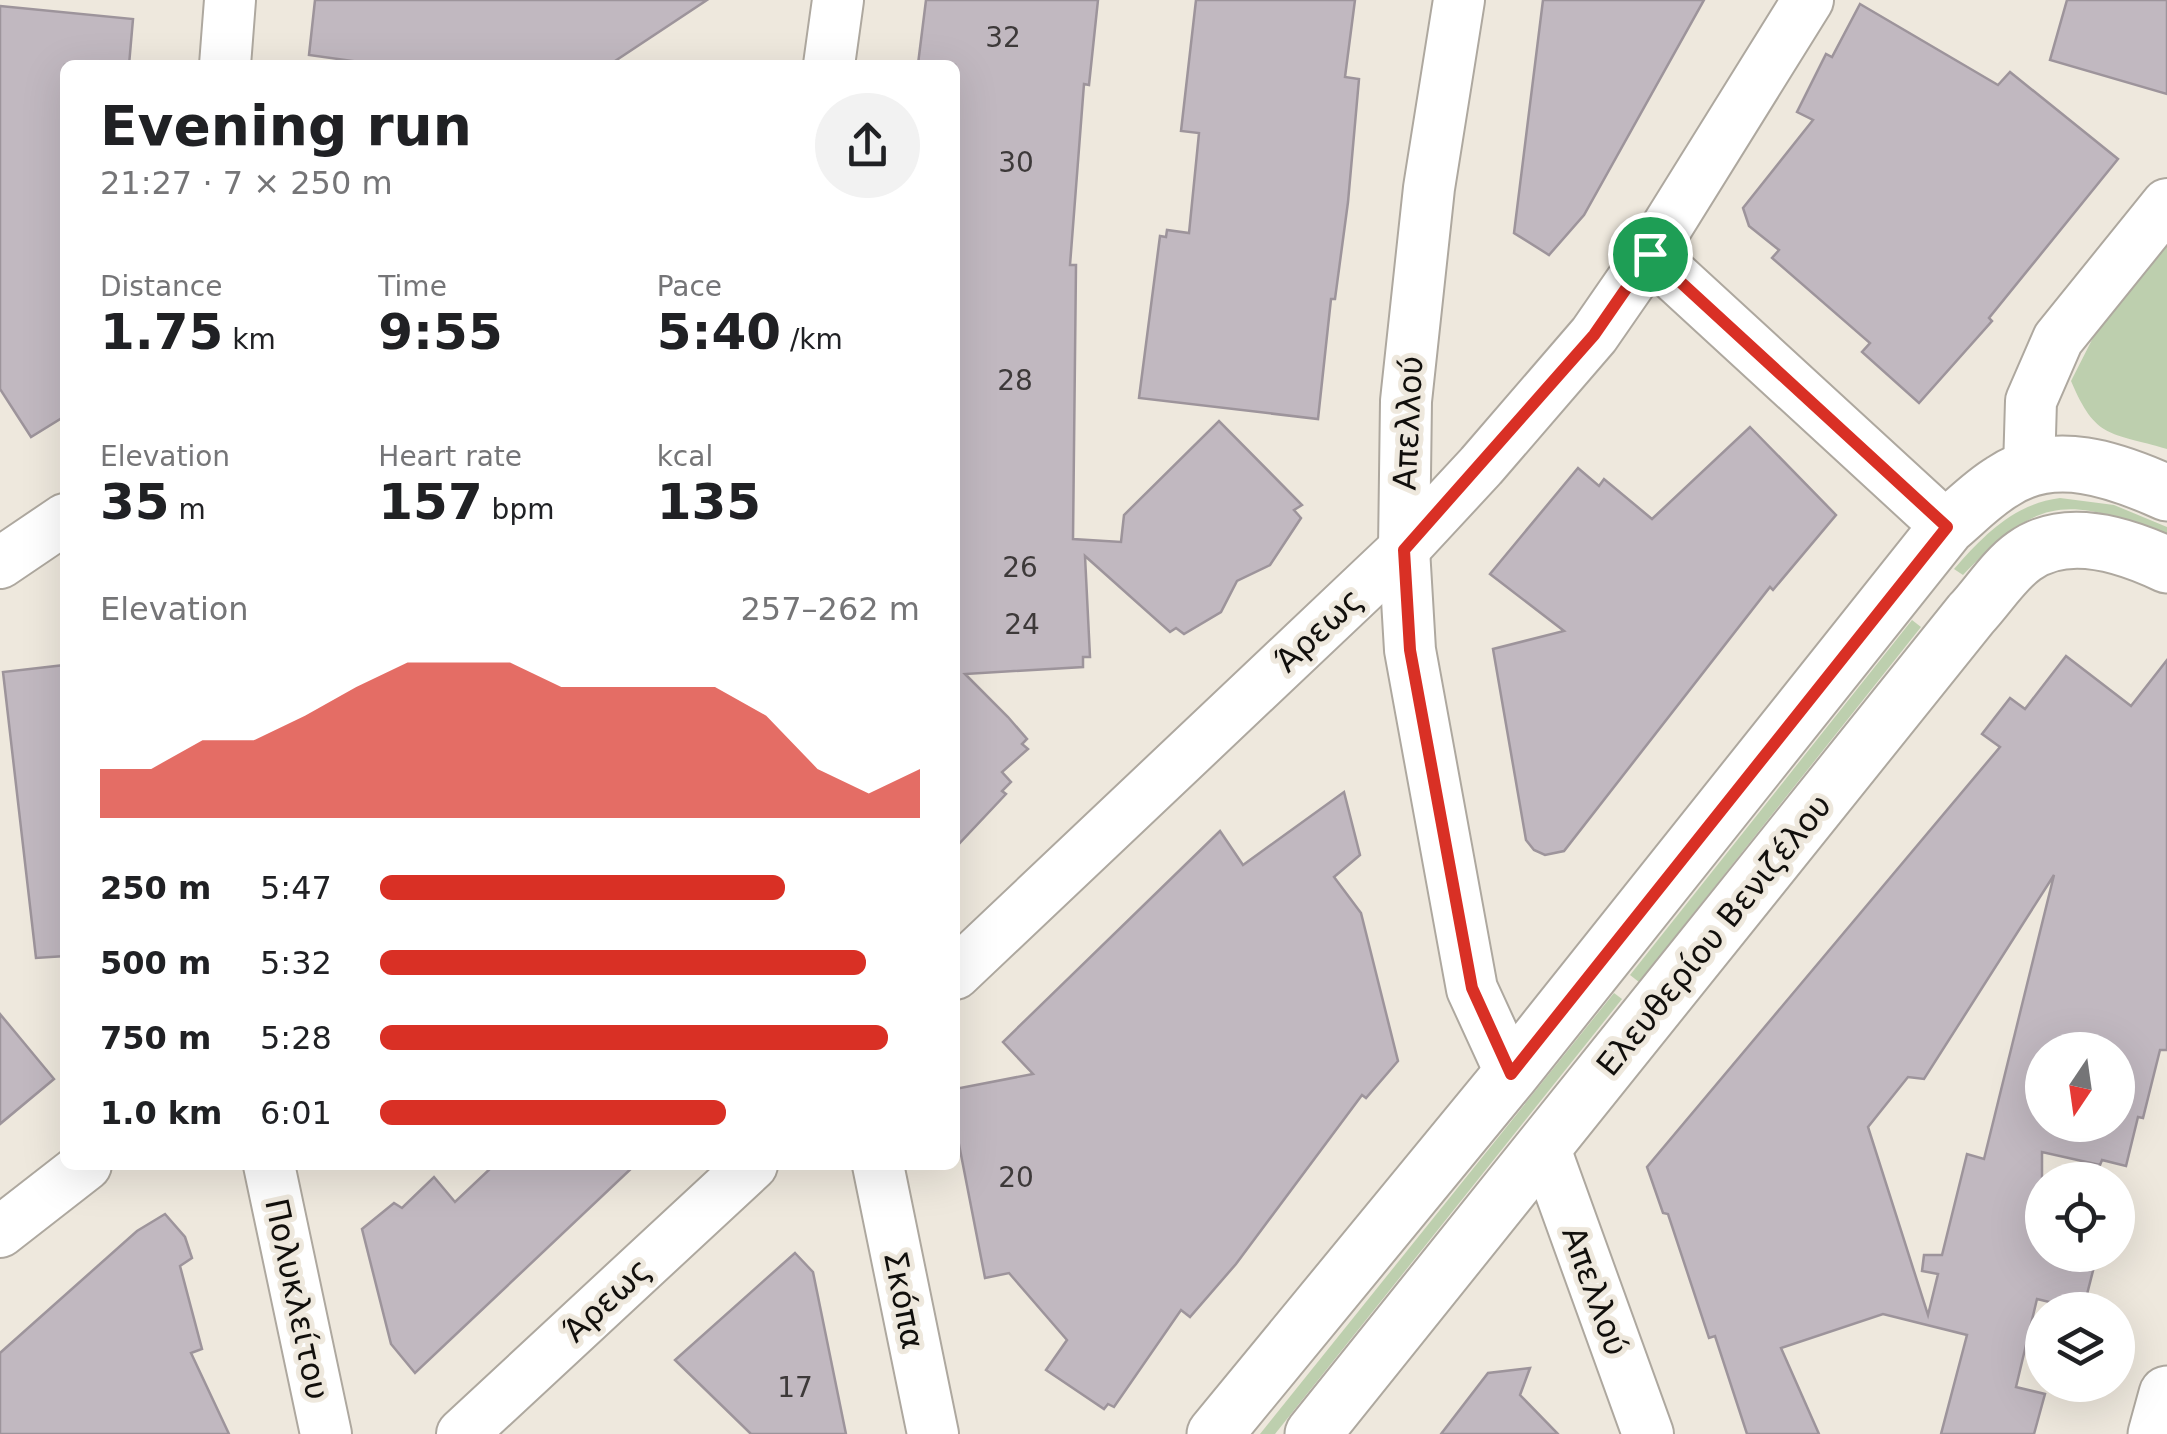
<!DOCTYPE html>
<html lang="en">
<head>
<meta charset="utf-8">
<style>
	body { margin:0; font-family:"DejaVu Sans",sans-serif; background:#f2f2f2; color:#202124; height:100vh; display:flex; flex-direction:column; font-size:38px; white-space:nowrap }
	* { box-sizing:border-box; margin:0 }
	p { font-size:32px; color:#757577 }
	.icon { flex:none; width:55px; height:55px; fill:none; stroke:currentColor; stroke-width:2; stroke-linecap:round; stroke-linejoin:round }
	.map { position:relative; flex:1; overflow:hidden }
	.sheet { position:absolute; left:60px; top:60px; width:900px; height:1110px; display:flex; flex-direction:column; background:#fff; border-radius:15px; box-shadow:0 10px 40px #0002 }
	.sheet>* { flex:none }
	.needle { width:65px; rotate:193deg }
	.fabs { position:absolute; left:2025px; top:1032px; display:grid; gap:20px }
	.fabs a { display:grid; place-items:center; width:110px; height:110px; border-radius:50%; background:#fff; box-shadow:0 10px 40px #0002; font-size:50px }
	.pin { position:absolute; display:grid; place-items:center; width:85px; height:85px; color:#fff; margin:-42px; border:5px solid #fff; border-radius:50%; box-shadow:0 2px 10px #0007 }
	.round { display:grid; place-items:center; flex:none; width:105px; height:105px; border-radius:52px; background:#f2f2f2 }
	.headline { display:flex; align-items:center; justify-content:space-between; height:170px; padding:0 40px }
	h1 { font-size:55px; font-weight:700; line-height:75px }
	.stats { display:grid; grid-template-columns:repeat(3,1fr); gap:15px; height:170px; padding:10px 40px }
	.stats div { display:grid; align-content:center }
	.stats b { font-size:50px; font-weight:700 }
	.stats small { font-size:28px; font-weight:400 }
	.stats p { font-size:28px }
	.chart { height:280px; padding:20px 40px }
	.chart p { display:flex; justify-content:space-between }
	.chart svg { width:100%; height:180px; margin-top:10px; fill:#d93025; opacity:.7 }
	ul { padding:0 40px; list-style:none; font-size:32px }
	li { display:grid; grid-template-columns:160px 120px 1fr; align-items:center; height:75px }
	li i { height:25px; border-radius:12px; background:#d93025 }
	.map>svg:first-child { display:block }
</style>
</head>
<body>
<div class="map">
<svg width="2167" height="1434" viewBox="0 0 2167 1434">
	<rect width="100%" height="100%" fill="#eee8dd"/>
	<g fill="#bdcfae">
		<path d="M2167,244V449C2110,432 2096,440 2071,381L2099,326Z"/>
		<path d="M2060,498L2114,505L2167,527V536C2067,496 2039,495 1963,575L1954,569C1984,535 2014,504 2060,498Z"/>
		<polygon points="1912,620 1921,627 1639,982 1630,975"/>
		<polygon points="1614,993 1622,999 1275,1434 1260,1434"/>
	</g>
	<g fill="#c1b8c0" stroke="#9d949b" stroke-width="2.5" fill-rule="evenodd">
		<polygon points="315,0 707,0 609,65 381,65 309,55"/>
		<polygon points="926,0 1098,0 1089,85 1084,84 1070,265 1076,265 1073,539 1121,542 1124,515 1219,421 1302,505 1294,510 1301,518 1270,565 1237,581 1221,612 1184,634 1176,628 1170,632 1085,556 1090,657 1083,657 1083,667 965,674 1008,717 1027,739 1022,744 1028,749 1002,772 1011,782 1002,791 1006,794 955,848 955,65 918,64"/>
		<polygon points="1196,0 1355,0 1345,77 1359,79 1348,202 1335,299 1331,299 1318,419 1139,398 1160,236 1166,237 1167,230 1189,233 1199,133 1181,131"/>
		<polygon points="1543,0 1704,0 1584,215 1549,255 1514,233"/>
		<polygon points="2067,0 2167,0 2167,94 2050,60"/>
		<polygon points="1860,4 1998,85 2010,72 2118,159 1989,318 1992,321 1919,403 1862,352 1870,343 1772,258 1779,250 1749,226 1743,208 1813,120 1797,112 1826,54 1832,57"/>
		<polygon points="0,6 133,19 129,65 65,65 65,416 31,437 0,389"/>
		<polygon points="1750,427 1836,515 1773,590 1770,587 1564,851 1545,855 1534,850 1526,840 1493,649 1564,631 1490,574 1578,468 1599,486 1604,479 1652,519"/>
		<path d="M2066,656L2131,706L2167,660V1050H2160L2143,1118L2138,1117L2126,1166L2102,1160L2100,1165L2042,1152V1255H2097L2083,1310L2037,1299L2016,1387L2045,1394L2034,1434H1941L1967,1335L1883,1314L1781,1348L1819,1434H1747L1715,1336L1709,1338L1668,1214L1663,1213L1647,1167L2000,747L1982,734L2010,698L2025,709ZM2054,875L1984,1159L1967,1154L1942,1255H1924L1922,1271L1938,1274L1928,1315L1868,1127L1908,1077L1924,1079ZM2042,1050H2118V1125H2042Z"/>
		<polygon points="65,665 65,956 36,958 3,672"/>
		<polygon points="1344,792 1360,855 1334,877 1361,913 1398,1061 1366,1098 1362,1095 1236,1264 1190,1317 1181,1310 1114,1407 1108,1404 1104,1409 1046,1370 1067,1340 1009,1273 985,1278 955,1124 955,1089 1033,1074 1003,1042 1220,831 1243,865"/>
		<polygon points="0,1014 54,1079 0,1124"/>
		<polygon points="494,1165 635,1165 415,1373 391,1344 362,1229 394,1203 402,1208 434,1177 455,1202"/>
		<polygon points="165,1214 185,1237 192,1258 180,1266 202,1349 191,1353 229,1434 0,1434 0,1353 137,1231"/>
		<polygon points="795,1253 813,1272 846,1434 751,1434 675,1360"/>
		<polygon points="1530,1368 1520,1395 1558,1434 1441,1434 1488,1373"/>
	</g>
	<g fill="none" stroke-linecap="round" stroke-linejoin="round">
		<defs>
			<g id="minor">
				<polyline points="1459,0 1429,188 1406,401 1404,549 1410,650 1472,989 1511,1074"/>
				<polyline points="225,65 230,0"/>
				<polyline points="829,65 838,0"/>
				<polyline points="1650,254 1947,527"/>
				<polyline points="2029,469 2031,401 2058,339 2167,204"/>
				<polyline points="0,563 65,519"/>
				<polyline points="955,974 1404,549 1481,466 1594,335 1650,254 1808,0"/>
				<polyline points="1544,1146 1648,1434"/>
				<polyline points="269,1165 326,1434"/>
				<polyline points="878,1165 933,1434"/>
				<polyline points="0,1232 86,1165"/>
				<polyline points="462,1434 752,1165"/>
			</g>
			<g id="secondary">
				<path d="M1215,1434L1511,1074L1947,527C1965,512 1982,494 2002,482C2053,447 2116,470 2167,493"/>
				<path d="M1313,1434L1971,614C1988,596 2004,570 2024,556C2066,526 2125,545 2167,565"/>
				<polyline points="2156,1434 2167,1394"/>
			</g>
		</defs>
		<use href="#minor" stroke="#aea89f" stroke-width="54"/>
		<use href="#secondary" stroke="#aea89f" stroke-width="59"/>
		<use href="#minor" stroke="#fff" stroke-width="50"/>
		<use href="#secondary" stroke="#fff" stroke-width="55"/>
	</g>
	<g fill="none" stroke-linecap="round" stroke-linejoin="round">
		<defs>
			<polygon id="route" points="1650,254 1947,527 1511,1074 1472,988 1410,650 1404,550 1594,335"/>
		</defs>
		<use href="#route" stroke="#fff" stroke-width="20"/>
		<use href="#route" stroke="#d93025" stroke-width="12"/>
	</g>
	<g text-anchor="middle" stroke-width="10" stroke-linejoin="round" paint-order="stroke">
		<g font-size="28" fill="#3d3939">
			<text x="1003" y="47">32</text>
			<text x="1016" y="172">30</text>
			<text x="1015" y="390">28</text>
			<text x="1020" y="577">26</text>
			<text x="1022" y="634">24</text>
			<text x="1016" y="1187">20</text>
			<text x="795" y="1397">17</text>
		</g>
		<g font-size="32" fill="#110f0c" stroke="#eee8dd">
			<text transform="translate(1408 423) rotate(-87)" y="11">Απελλού</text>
			<text transform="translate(1319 630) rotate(-43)" y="11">Άρεως</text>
			<text transform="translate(1714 935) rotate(-51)" y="11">Ελευθερίου Βενιζέλου</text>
			<text transform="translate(1595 1291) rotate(70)" y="11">Απελλού</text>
			<text transform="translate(297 1299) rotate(78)" y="11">Πολυκλείτου</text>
			<text transform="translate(607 1300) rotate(-43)" y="11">Άρεως</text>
			<text transform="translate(904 1300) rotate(79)" y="11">Σκόπα</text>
		</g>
	</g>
</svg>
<div class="fabs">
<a><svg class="needle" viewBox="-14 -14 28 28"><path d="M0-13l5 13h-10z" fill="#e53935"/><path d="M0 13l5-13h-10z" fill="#757577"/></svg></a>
<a><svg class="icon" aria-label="locate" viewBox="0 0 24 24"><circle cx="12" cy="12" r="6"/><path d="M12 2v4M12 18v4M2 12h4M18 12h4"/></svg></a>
<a><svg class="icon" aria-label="layers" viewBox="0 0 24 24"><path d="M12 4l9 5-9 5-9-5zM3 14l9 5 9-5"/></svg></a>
</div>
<div class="pin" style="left:1650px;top:254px;background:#1e9e55"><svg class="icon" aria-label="arrive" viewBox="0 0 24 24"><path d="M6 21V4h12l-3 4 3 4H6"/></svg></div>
<section class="sheet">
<div class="headline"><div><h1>Evening run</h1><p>21:27 · 7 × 250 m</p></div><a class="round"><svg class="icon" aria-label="share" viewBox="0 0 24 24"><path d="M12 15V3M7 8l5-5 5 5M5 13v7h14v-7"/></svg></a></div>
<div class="stats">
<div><p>Distance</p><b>1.75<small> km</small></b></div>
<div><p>Time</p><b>9:55</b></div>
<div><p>Pace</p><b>5:40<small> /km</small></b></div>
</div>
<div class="stats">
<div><p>Elevation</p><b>35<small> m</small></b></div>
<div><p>Heart rate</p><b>157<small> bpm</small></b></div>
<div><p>kcal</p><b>135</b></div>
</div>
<div class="chart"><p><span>Elevation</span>257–262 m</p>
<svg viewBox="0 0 160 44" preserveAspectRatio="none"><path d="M0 44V32L10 32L20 25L30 25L40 19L50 12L60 6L70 6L80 6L90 12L100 12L110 12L120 12L130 19L140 32L150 38L160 32V44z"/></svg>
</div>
<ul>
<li><b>250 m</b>5:47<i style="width:75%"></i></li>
<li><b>500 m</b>5:32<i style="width:90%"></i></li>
<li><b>750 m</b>5:28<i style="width:94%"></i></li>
<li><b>1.0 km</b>6:01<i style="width:64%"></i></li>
</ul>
</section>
</div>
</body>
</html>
